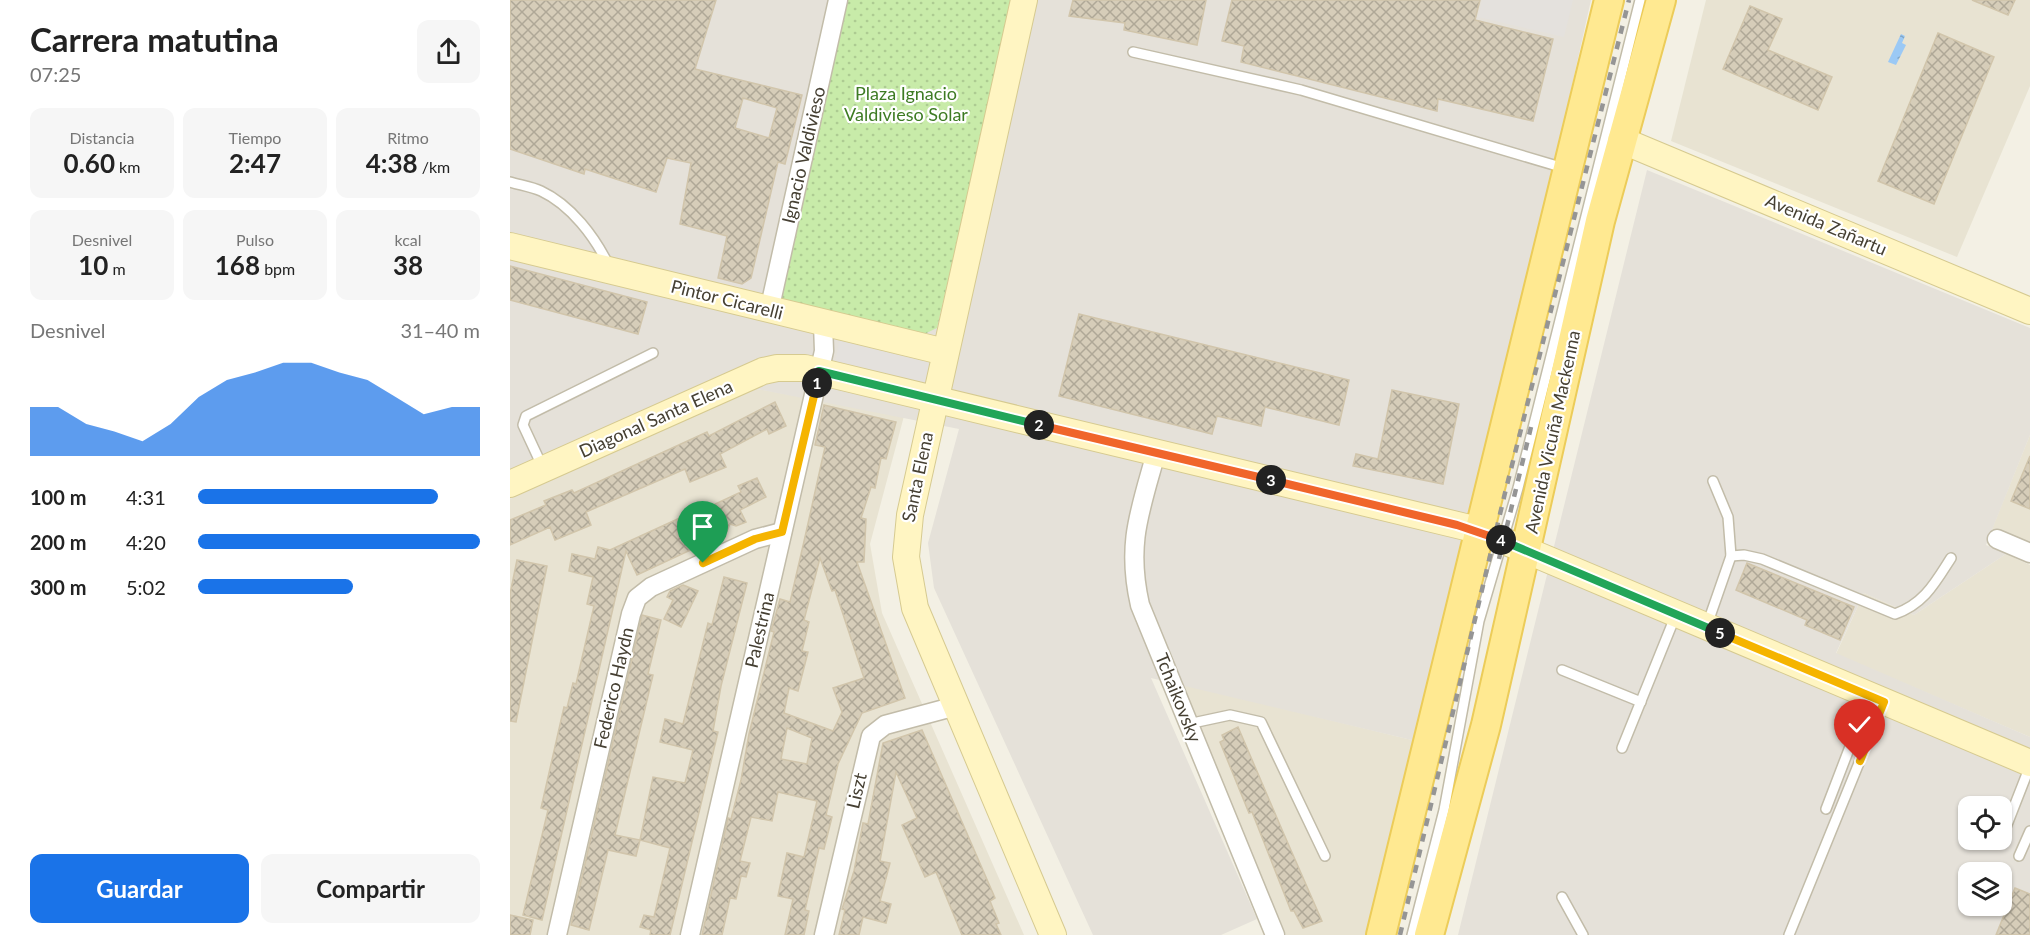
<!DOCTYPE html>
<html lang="es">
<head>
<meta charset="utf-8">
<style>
	body { margin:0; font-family:Lato,sans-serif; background:#f6f6f6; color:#222; height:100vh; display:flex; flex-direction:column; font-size:22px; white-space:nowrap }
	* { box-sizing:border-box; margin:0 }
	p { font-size:20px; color:#767676 }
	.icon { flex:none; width:33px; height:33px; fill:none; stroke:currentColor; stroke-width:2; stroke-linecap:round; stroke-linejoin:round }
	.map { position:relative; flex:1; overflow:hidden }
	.details { display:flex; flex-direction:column; background:#fff; width:510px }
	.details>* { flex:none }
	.tools { position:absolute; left:1448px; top:796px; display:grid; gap:12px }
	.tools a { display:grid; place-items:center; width:54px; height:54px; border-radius:12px; background:#fff; box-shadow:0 2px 4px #0004; font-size:30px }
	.pin { position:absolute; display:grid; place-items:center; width:51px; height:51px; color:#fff; margin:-62px -26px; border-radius:50% 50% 50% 0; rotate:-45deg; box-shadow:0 0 6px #0007 }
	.pin .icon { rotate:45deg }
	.km { position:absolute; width:30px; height:30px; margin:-15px; border-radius:50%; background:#222; color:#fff; font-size:16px; line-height:30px; text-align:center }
	.round { display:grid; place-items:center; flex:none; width:63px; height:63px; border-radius:12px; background:#f6f6f6 }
	.overview { display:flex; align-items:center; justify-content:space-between; height:102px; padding:0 30px }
	h1 { font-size:33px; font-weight:700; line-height:45px }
	.metrics { display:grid; grid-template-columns:repeat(3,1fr); gap:9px; height:102px; padding:6px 30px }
	.metrics div { display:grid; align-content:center; border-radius:12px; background:#f6f6f6; text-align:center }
	.metrics b { font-size:26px; font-weight:700 }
	.metrics small { font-size:16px; font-weight:400 }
	.metrics p { font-size:16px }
	.chart { height:168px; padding:12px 30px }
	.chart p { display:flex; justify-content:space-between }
	.chart svg { width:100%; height:108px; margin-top:6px; fill:#1a73e8; opacity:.7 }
	.action { display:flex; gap:12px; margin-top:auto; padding:12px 30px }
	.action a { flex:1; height:69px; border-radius:12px; background:#1a73e8; color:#fff; font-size:24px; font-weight:700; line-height:69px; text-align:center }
	.action a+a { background:#f6f6f6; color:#222 }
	ul { padding:0 30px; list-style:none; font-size:20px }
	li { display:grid; grid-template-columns:96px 72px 1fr; align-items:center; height:45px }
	li i { height:15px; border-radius:8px; background:#1a73e8 }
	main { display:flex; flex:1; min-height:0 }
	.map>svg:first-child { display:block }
</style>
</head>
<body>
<main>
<section class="details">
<div class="overview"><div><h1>Carrera matutina</h1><p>07:25</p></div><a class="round"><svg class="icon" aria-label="share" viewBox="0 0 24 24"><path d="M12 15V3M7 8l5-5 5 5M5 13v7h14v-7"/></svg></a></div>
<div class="metrics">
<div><p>Distancia</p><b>0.60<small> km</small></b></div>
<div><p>Tiempo</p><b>2:47</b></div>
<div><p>Ritmo</p><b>4:38<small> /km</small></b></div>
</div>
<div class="metrics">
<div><p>Desnivel</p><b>10<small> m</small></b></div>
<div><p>Pulso</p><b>168<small> bpm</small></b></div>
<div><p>kcal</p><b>38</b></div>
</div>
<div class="chart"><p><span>Desnivel</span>31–40 m</p>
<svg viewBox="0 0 160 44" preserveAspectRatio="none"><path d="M0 44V24L10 24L20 31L30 34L40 38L50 31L60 20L70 13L80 10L90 6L100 6L110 10L120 13L130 20L140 27L150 24L160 24V44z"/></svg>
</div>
<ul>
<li><b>100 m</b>4:31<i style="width:85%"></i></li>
<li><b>200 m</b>4:20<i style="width:100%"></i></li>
<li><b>300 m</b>5:02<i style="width:55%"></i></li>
</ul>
<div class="action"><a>Guardar</a><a>Compartir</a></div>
</section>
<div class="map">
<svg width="1520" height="935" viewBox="0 0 1520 935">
	<defs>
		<pattern id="park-dots" width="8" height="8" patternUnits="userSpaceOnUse" patternTransform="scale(1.5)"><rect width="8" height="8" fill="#c8eba9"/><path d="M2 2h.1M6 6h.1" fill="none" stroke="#adcb92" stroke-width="1.8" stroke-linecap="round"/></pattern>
		<pattern id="water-ripples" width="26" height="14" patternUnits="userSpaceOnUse" patternTransform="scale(1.5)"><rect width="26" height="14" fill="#9bc9f5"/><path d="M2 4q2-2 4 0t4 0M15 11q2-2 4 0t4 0" fill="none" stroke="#80a5c7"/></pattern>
		<pattern id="building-cross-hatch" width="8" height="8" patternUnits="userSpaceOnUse" patternTransform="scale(1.5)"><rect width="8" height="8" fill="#d6cdb9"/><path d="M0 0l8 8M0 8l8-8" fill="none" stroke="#afa897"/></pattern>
	</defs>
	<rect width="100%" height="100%" fill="#f3f0e4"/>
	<g fill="#e8e3d2">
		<polygon points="1196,0 1520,0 1520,86 1447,257 1161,141"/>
		<polygon points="242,388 394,416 360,544 372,613 514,935 0,935 0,499"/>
		<polygon points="1520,435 1520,546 1482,529"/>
		<polygon points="1496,554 1520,565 1520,737 1326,654 1354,593 1404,615"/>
		<polygon points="672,684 910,742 860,935 776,935"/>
	</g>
	<g fill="#e5e1d9" fill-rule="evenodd">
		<polygon points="0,0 1081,0 962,534 910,742 641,678 747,919 711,935 583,935 424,588 418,543 449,429 242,388 0,499"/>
		<path d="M1137,170L1520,328V435L1476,545L1496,554L1404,615L1354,593L1326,653L1520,737V935H948ZM1458,807H1491V840H1458ZM1458,873H1491V906H1458Z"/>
	</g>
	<polygon fill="url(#park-dots)" points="336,0 503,0 427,328 408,337 270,304"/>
	<g fill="#e4e1dd">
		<polygon points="972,0 1063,0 1054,37 968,17"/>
		<polygon points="330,337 413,356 421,370 418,382 407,387 324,368"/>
	</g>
	<polygon fill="url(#water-ripples)" points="1391,34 1395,36 1392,43 1396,45 1386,65 1378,62"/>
	<g fill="url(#building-cross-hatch)" stroke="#d1c5ab" stroke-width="1.5" fill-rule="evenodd">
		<path d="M0,0H206L185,69L292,95L275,164L268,162L241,278L232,284L208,278L217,236L170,224L181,163L157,158L146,192L75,169L74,174L0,149ZM233,98L267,108L259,138L225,128Z"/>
		<polygon points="563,0 696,0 687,45 614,30 615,23 559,16"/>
		<polygon points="722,0 970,0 965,20 1043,39 1023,121 928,99 927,111 731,62 734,46 712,41"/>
		<polygon points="1462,0 1505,0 1498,15"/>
		<polygon points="1240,6 1272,19 1258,50 1322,77 1308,110 1213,69"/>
		<polygon points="1428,33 1484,57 1424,204 1368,181"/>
		<polygon points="0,266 137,302 128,334 0,300"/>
		<polygon points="569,314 839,380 829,425 755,407 751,426 707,416 702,434 549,396"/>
		<polygon points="882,390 949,404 933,484 843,466 846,454 868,459"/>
		<polygon points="265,402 276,426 259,434 257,429 210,454 216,467 180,482 175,469 76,512 81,525 45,540 40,527 0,545 0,520 36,505 34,501 62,490 64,493 197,432 199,436"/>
		<path d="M314,405L386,422L376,459L371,458L365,488L361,487L351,518L356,519L354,562H347L395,698L352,713L328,764L316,815L322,817L314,849L309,848L295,910L299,911L294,935H275L283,899L268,896L277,853L294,857L307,801L268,792L262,821L241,817L230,861L240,863L236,877L231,876L226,899L220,898L212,935H192L218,818L221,819L231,780L239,734L264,632L261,631L270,599L280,602L295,537L315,447L305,445ZM310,558L322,591L325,590L354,678L323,688L332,712L323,731L274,713L279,688L288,691L298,652L292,651L299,622L294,620ZM277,728L302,738L297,764L271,759Z"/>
		<polygon points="1520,456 1520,509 1501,501"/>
		<polygon points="247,478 256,497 230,510 236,522 226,526 220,524 217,531 199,539 200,541 127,575 116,551 32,920 13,915 38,810 31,808 54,707 57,708 63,683 66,684 84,606 77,604 83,577 59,571 62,554 85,559 88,547 100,550 185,511 186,513 231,492 228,486"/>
		<polygon points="7,560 37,566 6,722 0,721 0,594"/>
		<polygon points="1237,563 1344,607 1330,640 1295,625 1297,620 1226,590"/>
		<polygon points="214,577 237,583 211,686 203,731 208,732 160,935 140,935 141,930 130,927 134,915 144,917 160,848 130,840 143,777 175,783 183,750 150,742 155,719 173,724 198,623 202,625"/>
		<polygon points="173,585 188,591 171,627 154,619 163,600 157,597 160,591"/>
		<polygon points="132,615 151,620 138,674 143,675 105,835 130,840 126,856 98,850 79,930 61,925"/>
		<polygon points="728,727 773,832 812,921 793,928 784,911 781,911 742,812 739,813 710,742 714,740 712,735"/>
		<polygon points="412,730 485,898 480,901 489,923 486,924 491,935 452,935 426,872 415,877 392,825 407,818 386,772 370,861 380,863 370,901 381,904 376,923 353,917 349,935 329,935 335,910 332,909 344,871 353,823 358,824 373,743"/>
		<polygon points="1505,888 1520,894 1520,935 1486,935"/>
		<polygon points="0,915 23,920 20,935 0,935"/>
	</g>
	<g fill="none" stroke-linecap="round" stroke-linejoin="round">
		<defs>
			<g id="lane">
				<polyline points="623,52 791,90 1054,168"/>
				<path d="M0,182C10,185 22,187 31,191C61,205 85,237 99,266"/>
				<polyline points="33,468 13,425 16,416 143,353"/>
				<path d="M1221,556L1234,555L1252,559L1385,614C1414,604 1425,583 1441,558"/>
				<polyline points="1197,625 1221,556 1218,517 1203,481"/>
				<polyline points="1052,670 1131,702"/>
				<polyline points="678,724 720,715 751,722 815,856"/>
				<polyline points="1112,748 1165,617"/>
				<polyline points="1316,809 1359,697"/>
				<polyline points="1491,840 1520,766"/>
				<polyline points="1509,856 1520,831"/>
				<polyline points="1052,897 1073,935"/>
				<polyline points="902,935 934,810 969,621 1008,488 1130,0"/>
				<polyline points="1279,935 1373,704"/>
			</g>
			<g id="street">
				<polyline points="259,311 328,0"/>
				<path d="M646,453C630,511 616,544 630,605L765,935"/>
				<polyline points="1487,539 1520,553"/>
				<polyline points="47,935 121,614 127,598 141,587 245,539 272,532"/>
				<polyline points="180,935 314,351 313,324"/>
				<polyline points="314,935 361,736 375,725 446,706"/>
			</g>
			<g id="secondary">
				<polyline points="514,0 400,515 396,557 405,608 543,935"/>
				<polyline points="1111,140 1520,311"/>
				<polyline points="0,246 435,352"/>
				<polyline points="0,484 253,371 267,368 295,368 968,530 1520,763"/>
			</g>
			<g id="primary">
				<polyline points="871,935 1099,0"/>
				<polyline points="919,935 976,725 1090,221 1151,0"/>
			</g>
		</defs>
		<use href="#lane" stroke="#c2bca9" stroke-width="12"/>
		<use href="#street" stroke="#c2bca9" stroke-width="21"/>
		<use href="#secondary" stroke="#d6ca90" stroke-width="28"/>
		<use href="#primary" stroke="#eccc59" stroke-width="32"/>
		<use href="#lane" stroke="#fff" stroke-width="9"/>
		<use href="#street" stroke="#fff" stroke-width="18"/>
		<use href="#secondary" stroke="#fff5c2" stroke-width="26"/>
		<use href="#primary" stroke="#ffe991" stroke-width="28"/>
		<g stroke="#959595" stroke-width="4.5" stroke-dasharray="8 8" stroke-linecap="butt">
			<polyline points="989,559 1021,427"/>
			<polyline points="890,935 995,493 1119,0"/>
		</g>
	</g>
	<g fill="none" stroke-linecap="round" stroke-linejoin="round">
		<defs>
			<polyline id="split-1" points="193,563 245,539 272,532 307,383"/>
			<polyline id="split-2" points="307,383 309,371 529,425"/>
			<polyline id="split-3" points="529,425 761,480"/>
			<polyline id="split-4" points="761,480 947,525 991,540"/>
			<polyline id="split-5" points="991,540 1210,633"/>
			<polyline id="split-6" points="1210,633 1374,702 1350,761"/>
		</defs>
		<use href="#split-1" stroke="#fff" stroke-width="12"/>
		<use href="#split-2" stroke="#fff" stroke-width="12"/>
		<use href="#split-3" stroke="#fff" stroke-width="12"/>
		<use href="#split-4" stroke="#fff" stroke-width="12"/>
		<use href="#split-5" stroke="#fff" stroke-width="12"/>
		<use href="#split-6" stroke="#fff" stroke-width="12"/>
		<use href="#split-1" stroke="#f5b400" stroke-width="8"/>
		<use href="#split-2" stroke="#22a559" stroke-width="8"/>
		<use href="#split-3" stroke="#f0652b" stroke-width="8"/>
		<use href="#split-4" stroke="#f0652b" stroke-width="8"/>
		<use href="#split-5" stroke="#22a559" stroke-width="8"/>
		<use href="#split-6" stroke="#f5b400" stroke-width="8"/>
	</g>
	<g text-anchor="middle" stroke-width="4.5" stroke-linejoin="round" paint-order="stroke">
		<g font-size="18" fill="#3d7b23" stroke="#fff">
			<text x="396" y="100">Plaza Ignacio<tspan x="396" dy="21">Valdivieso Solar</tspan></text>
		</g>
		<g font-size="18" fill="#464033" stroke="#fff">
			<text transform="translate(294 155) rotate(-77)" y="6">Ignacio Valdivieso</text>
			<text transform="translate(1316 225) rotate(23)" y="6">Avenida Zañartu</text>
			<text transform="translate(217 300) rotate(14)" y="6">Pintor Cicarelli</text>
			<text transform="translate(146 419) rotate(-24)" y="6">Diagonal Santa Elena</text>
			<text transform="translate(1043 432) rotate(-78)" y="6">Avenida Vicuña Mackenna</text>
			<text transform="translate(408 477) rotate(-78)" y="6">Santa Elena</text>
			<text transform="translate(250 630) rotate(-77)" y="6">Palestrina</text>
			<text transform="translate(104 688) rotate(-77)" y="6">Federico Haydn</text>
			<text transform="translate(668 698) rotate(68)" y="6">Tchaikovsky</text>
			<text transform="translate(347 791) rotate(-77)" y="6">Liszt</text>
		</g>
	</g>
</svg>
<div class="tools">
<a><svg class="icon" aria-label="locate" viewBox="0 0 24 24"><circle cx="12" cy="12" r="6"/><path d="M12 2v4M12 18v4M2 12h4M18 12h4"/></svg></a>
<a><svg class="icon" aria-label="layers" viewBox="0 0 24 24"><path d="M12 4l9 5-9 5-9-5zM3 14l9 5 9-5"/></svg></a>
</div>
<div class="pin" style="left:193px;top:563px;background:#1e9e55"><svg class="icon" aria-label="arrive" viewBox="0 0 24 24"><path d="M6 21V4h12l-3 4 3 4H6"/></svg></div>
<div class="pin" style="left:1350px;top:761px;background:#d93025"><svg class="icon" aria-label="check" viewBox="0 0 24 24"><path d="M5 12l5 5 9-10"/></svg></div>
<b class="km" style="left:307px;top:383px">1</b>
<b class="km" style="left:529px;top:425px">2</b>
<b class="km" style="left:761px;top:480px">3</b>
<b class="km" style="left:991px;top:540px">4</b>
<b class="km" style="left:1210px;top:633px">5</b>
</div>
</main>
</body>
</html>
